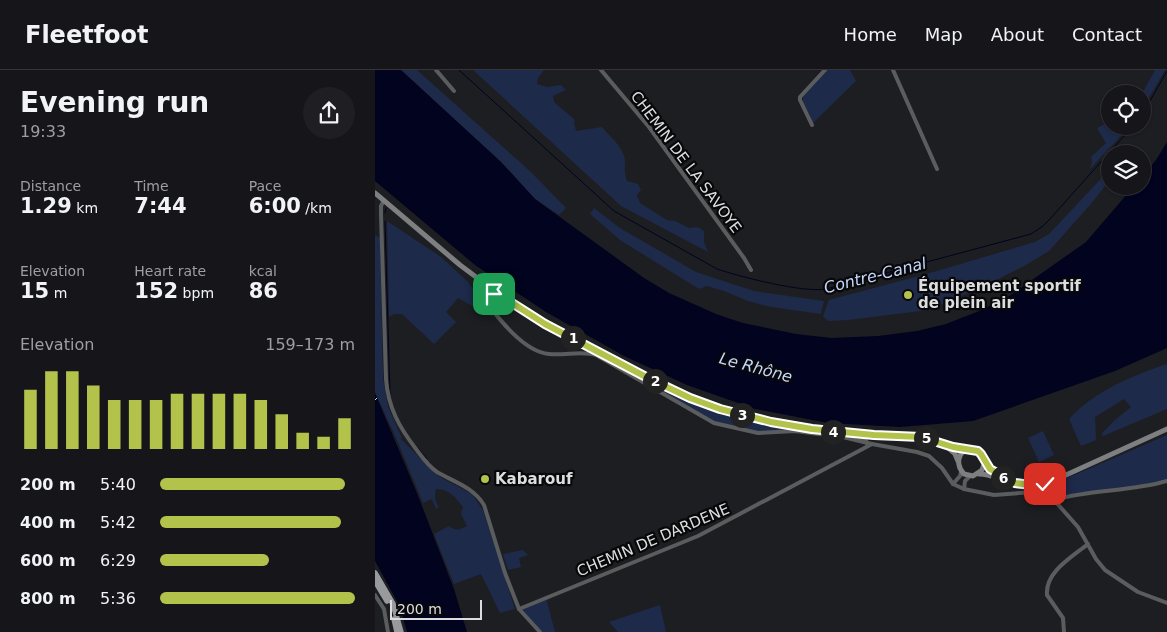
<!DOCTYPE html>
<html lang="en">
<head>
<meta charset="utf-8">
<style>
	body { margin:0; font-family:"DejaVu Sans",sans-serif; background:#1f1f23; color:#f1f3f6; height:100vh; display:flex; flex-direction:column; font-size:19px; white-space:nowrap }
	* { box-sizing:border-box; margin:0 }
	p { font-size:16px; color:#9e9fa2 }
	.icon { flex:none; width:28px; height:28px; fill:none; stroke:currentColor; stroke-width:2; stroke-linecap:round; stroke-linejoin:round }
	.map { position:relative; flex:1; overflow:hidden }
	.side { display:flex; flex-direction:column; background:#16161a; width:375px }
	.side>* { flex:none }
	.fabs { position:absolute; left:726px; top:15px; display:grid; gap:10px }
	.fabs a { display:grid; place-items:center; width:50px; height:50px; border-radius:50%; background:#16161a; box-shadow:0 1px 4px #0004,0 0 0 1px #353539; font-size:25px }
	.scale { position:absolute; left:15px; bottom:12px; width:92px; box-sizing:border-box; padding-left:5px; border:2px solid #dcdddf; border-top:0; font-size:14px; line-height:18px; white-space:nowrap; color:#dcdddf; -webkit-text-stroke:4px #08080a; paint-order:stroke }
	.pin { position:absolute; display:grid; place-items:center; width:42px; height:42px; color:#fff; margin:-21px; border-radius:10px; box-shadow:0 2px 8px #0006 }
	.km { position:absolute; width:25px; height:25px; margin:-12px; border-radius:50%; background:#222; color:#fff; font-size:14px; line-height:25px; text-align:center }
	.round { display:grid; place-items:center; flex:none; width:52px; height:52px; border-radius:26px; background:#1f1f23 }
	.head { display:flex; align-items:center; justify-content:space-between; height:85px; padding:0 20px }
	h1 { font-size:28px; font-weight:700; line-height:38px }
	.stats { display:grid; grid-template-columns:repeat(3,1fr); gap:8px; height:85px; padding:5px 20px }
	.stats div { display:grid; align-content:center }
	.stats b { font-size:21px; font-weight:700 }
	.stats small { font-size:14px; font-weight:400 }
	.stats p { font-size:14px }
	.chart { height:140px; padding:10px 20px }
	.chart p { display:flex; justify-content:space-between }
	.chart svg { width:100%; height:90px; margin-top:5px; stroke:#b3c24b; stroke-width:6 }
	ul { padding:0 20px; list-style:none; font-size:16px }
	li { display:grid; grid-template-columns:80px 60px 1fr; align-items:center; height:38px }
	li i { height:12px; border-radius:6px; background:#b3c24b }
	header { display:flex; align-items:center; gap:30px; box-sizing:border-box; height:70px; padding:0 25px; background:#16161a; border-bottom:1px solid #353539 }
	header strong { font-size:24px }
	nav { display:flex; gap:28px; margin-inline-start:auto; font-size:18px }
	main { display:flex; flex:1; min-height:0 }
	.map>svg:first-child { display:block }
</style>
</head>
<body>
<header>
<strong>Fleetfoot</strong>
<nav><a>Home</a><a>Map</a><a>About</a><a>Contact</a></nav>
</header>
<main>
<section class="side">
<div class="head"><div><h1>Evening run</h1><p>19:33</p></div><a class="round"><svg class="icon" aria-label="share" viewBox="0 0 24 24"><path d="M12 15V3M7 8l5-5 5 5M5 13v7h14v-7"/></svg></a></div>
<div class="stats">
<div><p>Distance</p><b>1.29<small> km</small></b></div>
<div><p>Time</p><b>7:44</b></div>
<div><p>Pace</p><b>6:00<small> /km</small></b></div>
</div>
<div class="stats">
<div><p>Elevation</p><b>15<small> m</small></b></div>
<div><p>Heart rate</p><b>152<small> bpm</small></b></div>
<div><p>kcal</p><b>86</b></div>
</div>
<div class="chart"><p><span>Elevation</span>159–173 m</p>
<svg viewBox="0 0 160 44" preserveAspectRatio="none"><path d="M5 44V15M15 44V6M25 44V6M35 44V13M45 44V20M55 44V20M65 44V20M75 44V17M85 44V17M95 44V17M105 44V17M115 44V20M125 44V27M135 44V36M145 44V38M155 44V29"/></svg>
</div>
<ul>
<li><b>200 m</b>5:40<i style="width:95%"></i></li>
<li><b>400 m</b>5:42<i style="width:93%"></i></li>
<li><b>600 m</b>6:29<i style="width:56%"></i></li>
<li><b>800 m</b>5:36<i style="width:100%"></i></li>
</ul>
</section>
<div class="map">
<svg width="792" height="562" viewBox="0 0 792 562">
	<rect width="100%" height="100%" fill="#1d1e22"/>
	<g fill="#1e2a4a">
		<polygon points="26,0 42,0 156,102 191,138 184,145 160,129 126,92"/>
		<path d="M98,0H169L163,8L162,14L172,17L186,15L191,20L178,26L179,32L200,50L199,52L201,61L227,57C235,67 249,77 250,91C250,100 249,101 252,111L263,114L266,120L262,125L265,133L292,150L300,151L314,158L323,157L329,161V172L333,182L246,136Z"/>
		<polygon points="451,0 475,0 481,11 438,53 428,33 428,26"/>
		<polygon points="780,0 790,0 768,38 767,24"/>
		<polygon points="735,51 735,56 755,56 714,100 717,92 716,87 731,73 722,58"/>
		<polygon points="735,99 735,110 715,135 674,181 651,195 610,216 553,240 474,250 453,251 448,246 454,230 555,203 660,172 674,164"/>
		<polygon points="219,138 245,158 321,202 379,221 449,231 446,244 396,237 373,231 349,221 332,216 324,219 245,170 215,144"/>
		<polygon points="12,151 66,187 93,212 119,248 83,228 71,242 81,252 59,274 27,244 19,244 14,247"/>
		<path d="M0,165L5,168L8,308L13,337L27,368L24,369H26L63,406L97,424L108,440L140,539L125,543L106,504L79,514L59,464L74,456C80,461 85,460 92,456L86,444L88,437C81,428 74,419 61,419C59,427 60,431 64,437L61,439L57,429L48,433L22,370L0,322Z"/>
		<path d="M792,294V339L728,366L727,363L740,350L756,337L749,329L720,347L721,370L706,376L694,349C720,321 756,306 792,294Z"/>
		<polygon points="254,301 316,331 370,349 421,359 388,363 338,352"/>
		<polygon points="668,361 679,385 664,392 653,368"/>
		<polygon points="792,365 792,409 770,416 682,426 674,416"/>
		<polygon points="148,480 153,485 144,488 146,497 133,500 128,484"/>
		<polygon points="171,528 180,562 167,562 146,539"/>
		<polygon points="285,535 291,562 243,562 234,552"/>
	</g>
	<g fill="#01031f">
		<polygon points="0,0 26,0 126,92 160,129 269,208 294,223 341,244 368,253 421,264 457,268 503,266 542,261 571,254 604,241 633,227 711,172 759,116 768,116 768,106 781,90 792,72 792,278 740,301 598,351 525,357 453,353 380,339 312,315 249,286 171,242 100,195 0,111"/>
		<polygon points="0,323 42,423 79,519 92,562 32,562 25,537 0,491"/>
	</g>
	<g fill="none" stroke-linecap="round" stroke-linejoin="round">
		<g stroke="#01031f" stroke-width="1">
			<path d="M84,0L239,141L342,199C366,207 428,223 451,219L656,164L668,156L674,150L758,56"/>
			<polyline points="768,43 792,1"/>
			<polyline points="10,143 11,138"/>
			<polyline points="10,151 15,324"/>
			<polyline points="39,374 52,389"/>
		</g>
		<polyline stroke="#c5d7fd" stroke-width="1" stroke-dasharray="6 5" stroke-linecap="butt" points="0,330 2,328"/>
		<g stroke="#5b5c5d" stroke-width="4">
			<polyline points="61,0 79,21"/>
			<polyline points="226,0 274,57 369,188 376,200"/>
			<polyline points="518,0 562,99"/>
			<polyline points="437,55 425,30 425,27 450,0"/>
			<path d="M9,130L6,136V144L11,309C13,337 24,357 41,379C47,387 53,396 62,402C79,412 98,417 109,435L130,503L144,539L165,562"/>
			<path d="M112,216L109,229C123,248 149,282 174,284C190,286 206,280 221,285L339,353L383,363L420,361L468,367L497,374L542,382L554,386L567,398L578,414L589,419L619,425L659,422L671,424L679,430L703,457L721,489L730,500L763,522L792,533"/>
			<polyline points="114,236 114,230 120,222"/>
			<polyline points="476,364 490,369 492,373"/>
			<polyline points="578,414 585,406 586,402"/>
			<polyline points="589,419 590,411 595,406"/>
			<path d="M679,430C716,419 755,422 792,411"/>
			<polyline points="0,525 9,539 13,562"/>
			<polyline points="144,539 323,466 497,374"/>
			<path d="M689,562L688,548L672,525C670,502 697,487 713,474"/>
		</g>
		<g stroke="#7d7f81" stroke-width="5">
			<polyline points="0,123 85,195 140,236 171,254 300,321 345,339 396,352 437,359 474,363 547,367 591,380"/>
			<polyline points="571,376 580,384 583,391"/>
			<path d="M610,392L607,400L598,406L589,404C577,392 587,373 602,381C609,384 608,392 613,397C616,401 621,404 626,406"/>
			<path d="M604,404C614,404 621,408 630,411C647,416 664,415 680,410L792,359"/>
		</g>
		<g stroke="#989a9d" stroke-width="5.5">
			<polyline points="0,503 18,534 26,562"/>
			<polyline points="0,511 12,531"/>
			<polyline points="19,549 22,562"/>
		</g>
	</g>
	<g fill="none" stroke-linecap="round" stroke-linejoin="round">
		<defs>
			<polyline id="route" points="119,224 120,222 170,254 273,308 315,328 345,339 396,352 437,359 499,365 546,367 578,377 603,381 606,384 615,399 640,413 656,415 670,414"/>
		</defs>
		<use href="#route" stroke="#fff" stroke-width="10"/>
		<use href="#route" stroke="#b3c24b" stroke-width="6"/>
	</g>
	<g fill="#b3c24b" stroke="#08080a" stroke-width="2">
		<circle cx="533" cy="225" r="5"/>
		<circle cx="110" cy="409" r="5"/>
	</g>
	<g text-anchor="middle" stroke-width="4.5" stroke-linejoin="round" paint-order="stroke">
		<g font-size="15" fill="#dcdddf" stroke="#08080a">
			<text transform="translate(311 92) rotate(53)" y="5">CHEMIN DE LA SAVOYE</text>
			<text transform="translate(278 470) rotate(-23)" y="5">CHEMIN DE DARDENE</text>
		</g>
		<g font-size="15" font-weight="bold" fill="#dcdddf" stroke="#08080a" text-anchor="start">
			<text x="543" y="221">Équipement sportif<tspan x="543" dy="17">de plein air</tspan></text>
			<text x="120" y="414">Kabarouf</text>
		</g>
		<g font-size="16" font-style="italic" fill="#c5d7fd" stroke="#08080a">
			<text transform="translate(500 205) rotate(-14)" y="6">Contre-Canal</text>
			<text transform="translate(381 297) rotate(15)" y="6">Le Rhône</text>
		</g>
	</g>
</svg>
<div class="fabs">
<a><svg class="icon" aria-label="locate" viewBox="0 0 24 24"><circle cx="12" cy="12" r="6"/><path d="M12 2v4M12 18v4M2 12h4M18 12h4"/></svg></a>
<a><svg class="icon" aria-label="layers" viewBox="0 0 24 24"><path d="M12 4l9 5-9 5-9-5zM3 14l9 5 9-5"/></svg></a>
</div>
<div class="scale">200 m</div>
<div class="pin" style="left:119px;top:224px;background:#1e9e55"><svg class="icon" aria-label="arrive" viewBox="0 0 24 24"><path d="M6 21V4h12l-3 4 3 4H6"/></svg></div>
<div class="pin" style="left:670px;top:414px;background:#d93025"><svg class="icon" aria-label="check" viewBox="0 0 24 24"><path d="M5 12l5 5 9-10"/></svg></div>
<b class="km" style="left:198px;top:268px">1</b>
<b class="km" style="left:280px;top:311px">2</b>
<b class="km" style="left:367px;top:345px">3</b>
<b class="km" style="left:458px;top:362px">4</b>
<b class="km" style="left:551px;top:368px">5</b>
<b class="km" style="left:628px;top:408px">6</b>
</div>
</main>
</body>
</html>
